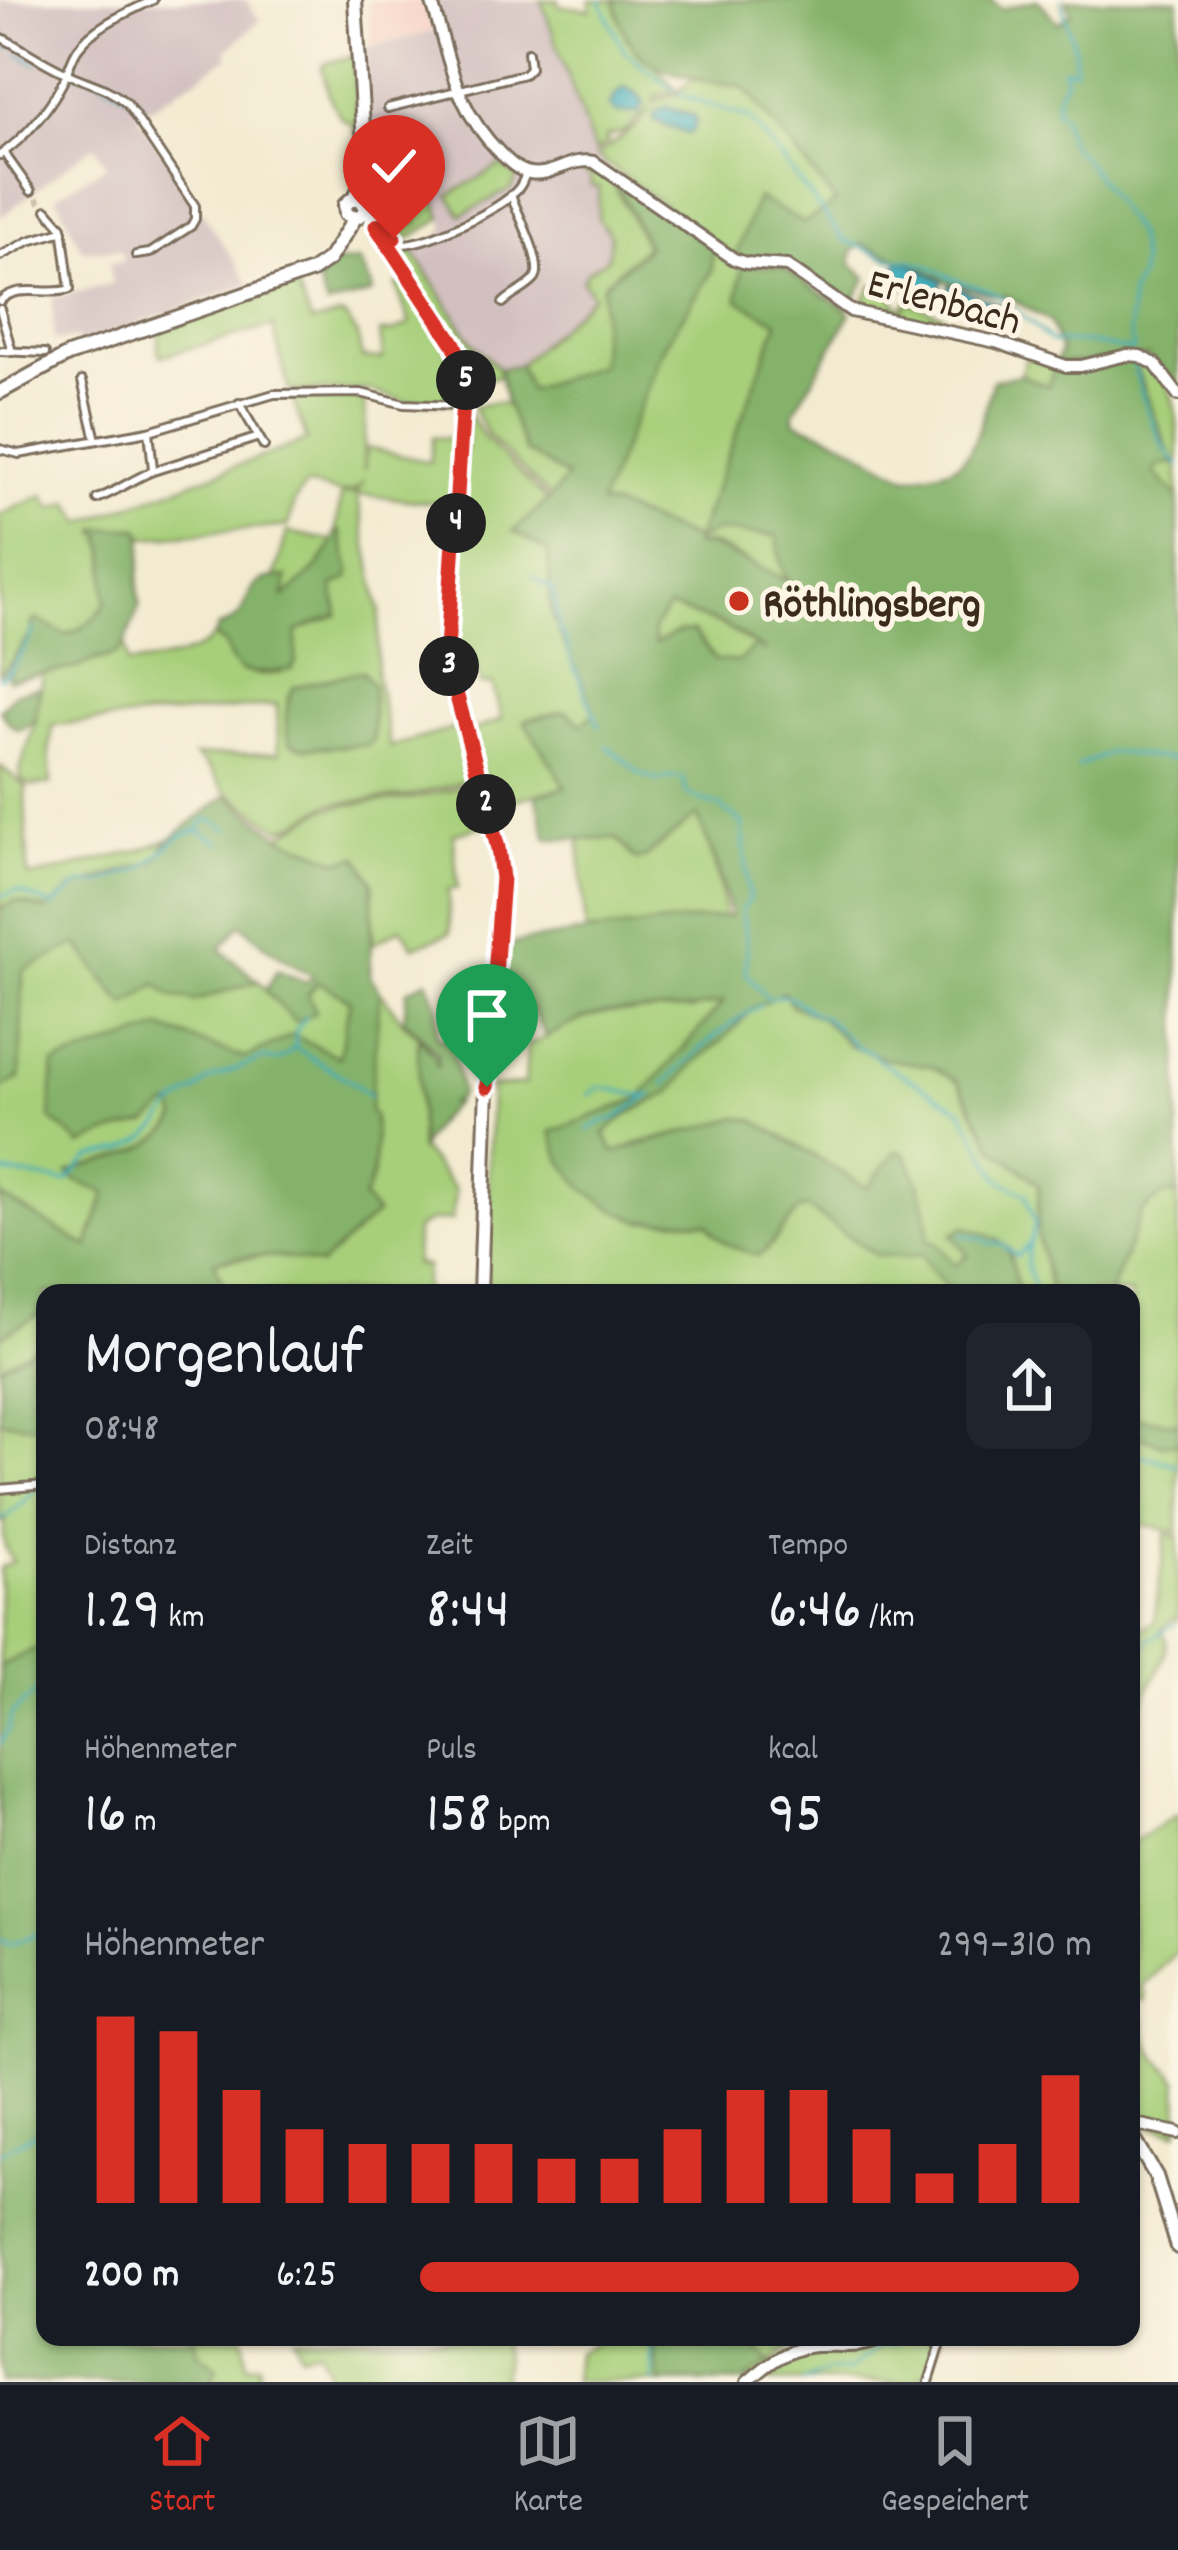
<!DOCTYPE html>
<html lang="de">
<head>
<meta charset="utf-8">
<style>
	body { margin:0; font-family:Dekko,sans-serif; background:#20242c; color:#f1f3f6; height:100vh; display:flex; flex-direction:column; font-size:45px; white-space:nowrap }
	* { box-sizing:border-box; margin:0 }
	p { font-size:39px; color:#9ea1a6 }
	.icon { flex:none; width:66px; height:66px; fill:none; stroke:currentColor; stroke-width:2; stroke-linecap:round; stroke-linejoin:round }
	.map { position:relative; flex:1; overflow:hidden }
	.sheet { position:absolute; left:36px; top:1284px; width:1104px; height:1062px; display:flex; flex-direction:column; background:#171b24; border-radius:24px; box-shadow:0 3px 9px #0004 }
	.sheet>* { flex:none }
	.pin { position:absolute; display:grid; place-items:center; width:102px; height:102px; color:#fff; margin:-123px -51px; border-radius:50% 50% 50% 0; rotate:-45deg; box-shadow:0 0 12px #0007 }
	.pin .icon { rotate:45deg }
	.km { position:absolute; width:60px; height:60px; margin:-30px; border-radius:50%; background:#222; color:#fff; font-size:33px; line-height:60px; text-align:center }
	.round { display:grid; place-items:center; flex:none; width:126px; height:126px; border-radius:24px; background:#20242c }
	.head { display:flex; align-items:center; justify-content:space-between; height:204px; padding:0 48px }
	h1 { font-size:66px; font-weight:600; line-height:90px }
	.stats { display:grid; grid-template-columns:repeat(3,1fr); gap:18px; height:204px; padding:12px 48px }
	.stats div { display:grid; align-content:center }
	.stats b { font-size:60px; font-weight:600 }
	.stats small { font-size:33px; font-weight:400 }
	.stats p { font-size:33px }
	.chart { height:336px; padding:24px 48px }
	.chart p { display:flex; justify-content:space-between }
	.chart svg { width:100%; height:216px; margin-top:12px; stroke:#d93025; stroke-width:6 }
	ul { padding:0 48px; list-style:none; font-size:39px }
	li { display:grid; grid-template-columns:192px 144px 1fr; align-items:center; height:90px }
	li i { height:30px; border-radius:15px; background:#d93025 }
	.dock { display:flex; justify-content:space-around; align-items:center; height:168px; border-top:3px solid #363941; background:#171b24; font-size:33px; color:#9ea1a6 }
	.dock a { display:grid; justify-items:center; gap:6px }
	.dock .current { color:#d93025 }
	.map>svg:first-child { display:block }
</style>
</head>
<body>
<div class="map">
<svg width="1178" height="2382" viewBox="0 0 1178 2382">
	<rect width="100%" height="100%" fill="#fcf5e5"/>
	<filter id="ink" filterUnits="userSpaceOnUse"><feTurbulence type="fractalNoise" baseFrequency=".00833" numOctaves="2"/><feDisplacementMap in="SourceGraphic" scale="24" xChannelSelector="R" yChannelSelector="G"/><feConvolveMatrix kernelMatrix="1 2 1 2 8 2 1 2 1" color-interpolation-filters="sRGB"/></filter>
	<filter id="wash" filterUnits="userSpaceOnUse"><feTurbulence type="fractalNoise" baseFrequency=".004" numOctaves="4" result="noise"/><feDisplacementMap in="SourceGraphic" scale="48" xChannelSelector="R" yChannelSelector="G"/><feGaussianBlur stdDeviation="2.7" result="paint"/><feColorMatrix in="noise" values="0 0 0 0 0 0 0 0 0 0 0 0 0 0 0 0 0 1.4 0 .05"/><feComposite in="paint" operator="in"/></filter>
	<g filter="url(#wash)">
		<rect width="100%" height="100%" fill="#f3ebd1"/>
		<polygon fill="#f7d1c6" points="423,0 433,32 371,45 369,1"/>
		<g fill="#d2bfbf">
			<polygon points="0,0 246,0 260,21 226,51 229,57 138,116 250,284 79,344 76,338 54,341 52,298 112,284 109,262 124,260 121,250 82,250 56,196 107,165 94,145 0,218"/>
			<polygon points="436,0 541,0 596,156 607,167 648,247 603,285 519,365 499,369 472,342 412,250 440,235 445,227 422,166 372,171 365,48 441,30"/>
		</g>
		<g fill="#a7cf7a" stroke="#717c4c" stroke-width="3" fill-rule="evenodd">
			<path d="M541,0H559L558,5L591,10L590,0H614L627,40L654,64L676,89L657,96L654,102L676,93L694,79L745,88L837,203L804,224L735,257L596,156L639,124L650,108L624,132L606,137L608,142L595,152ZM672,109L690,113L695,118L692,132C683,133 659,125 653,117Z"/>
			<polygon points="353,56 358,133 355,133 350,121 343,121 330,98 322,68 326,63"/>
			<polygon points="584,165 592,166 609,175 646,246 603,284 600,365 529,390 519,365 593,295 582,281 588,271 607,259 611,236 598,219 599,187 591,186 590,177 583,172"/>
			<polygon points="500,166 518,176 511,189 461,215 449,195"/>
			<polygon points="421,167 442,218 405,241 395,236 384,222 396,218 402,229 417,222 408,196 400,196 393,168"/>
			<polygon points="392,243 412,250 472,342 499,369 500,377 470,379"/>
			<polygon points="712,246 742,265 778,322 697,538 716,530 778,536 781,564 789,581 714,545 694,543 695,539 616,507 599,505 665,344 712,271"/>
			<polygon points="405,281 437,329 456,364 458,403 407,402 367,390 289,391 273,326 161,356 158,350 159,330 296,284 312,323 339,315 345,317 357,334 362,358 383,359 380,332 392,332 410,324 396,285"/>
			<polygon points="873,284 893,296 896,305 905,308 907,301 942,315 939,326 858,309"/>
			<polygon points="1027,356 1055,366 1048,386 1020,375"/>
			<path d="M1132,357C1178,374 1178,415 1178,462L1175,463L1178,466V497L1153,472L1159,466L1173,463Z"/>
			<path d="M291,395L363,397C369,421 362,446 364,470L366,448L430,462L433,437L456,439L452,505L357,494L380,611L376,674L390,747L459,727L472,780L409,796L329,804L295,824L280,829L225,791L210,770L195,756L278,753L277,705L53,725L49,752L51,784L32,786L21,780L20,770L35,723L43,674C68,667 92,662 117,654L125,643L128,664C157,660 195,659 215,635L219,641H224L232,662L259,675L281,673L296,643L297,631L338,615L333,586L349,578L350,571L340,531L336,530L341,495L356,493L364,480C347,507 327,484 305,486L294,502L288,526L144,538L139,528L99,529C112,547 106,578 107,600C99,616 83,629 65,635L44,624H32L33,633C24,644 11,666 0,673V515L44,495L52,509L70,502L82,523L307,440ZM356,672L373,731V740L368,745L304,748L287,734L288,697L294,687Z"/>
			<polygon points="491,403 507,404 525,451 568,477 551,498 489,437 473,407"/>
			<path d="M468,413L486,440L548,501L513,531L547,550C553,572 546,596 553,617C565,650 584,680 594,715L581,724L566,711L525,720L567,787L490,806L469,732L502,719L492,684L481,685L471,651L451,656Z"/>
			<polygon points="287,532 334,541 314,574 283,598 286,578 274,579"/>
			<polygon points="668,607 722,625 755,646 738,662 716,660 693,632 654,645 653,629"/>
			<polygon points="0,766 27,788 25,793 28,875 32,877 141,850 168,840 155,861 74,887 46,910 16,901 0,908"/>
			<polygon points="473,784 485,825 453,834 458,888 448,890 450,933 414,947 401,928 373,944 373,882 339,861 279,836 325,809 345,805 416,798"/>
			<path d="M697,814C711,849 721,880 725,918L586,932L579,839L616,838L646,857Z"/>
			<path d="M77,944L120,1000L127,1004L156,984L195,1001L258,981L295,1022L307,994L318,982L350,1000L339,1058L293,1035L245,1058L161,1028L81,1144L106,1134L148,1123L167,1106L174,1104L177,1119C154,1152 118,1159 81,1168L76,1181L106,1192L88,1247L0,1196V1089L20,1078L23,971Z"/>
			<path d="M380,991L403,1022L418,1036L420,1148L455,1190L452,1220L430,1221L416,1229L415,1265L426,1266L424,1293H227L213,1261L276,1255L320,1265L376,1214L363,1199C384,1164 369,1141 370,1106C371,1068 376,1029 380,991Z"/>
			<path d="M784,992L792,1006L822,1018L849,1045L931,1066L958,1082L994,1148L1039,1184L1037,1231L1051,1293H1018L1009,1248L953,1235L969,1256L955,1266L936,1243H927C929,1206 921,1177 896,1152L868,1188L808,1152L682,1133L639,1143L614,1153L604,1133L628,1114L671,1092L694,1063L726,1037L751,1010Z"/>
			<polygon points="725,1001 639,1099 551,1132 641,1221 681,1220 708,1223 767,1250 798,1210 806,1207 876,1255 907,1257 922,1254 929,1268 952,1293 485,1293 491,1087 525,1084 527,1046 582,1019 606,1013 691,1009"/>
			<polygon points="1163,1195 1178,1195 1178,1421 1175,1423 1134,1417 1131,1412 1131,1293 1110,1293 1142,1211"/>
			<polygon points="45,1311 45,1342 0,1366 0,1337"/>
			<path d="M0,1421L45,1427V1644L0,1666V1568L13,1562C4,1547 0,1536 6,1520L0,1522Z"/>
			<polygon points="1131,1433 1163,1445 1178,1443 1178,1532 1131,1523"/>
			<path d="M1166,1534L1178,1536V1620L1172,1619L1159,1633L1166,1636C1170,1658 1155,1673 1147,1693C1140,1708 1139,1727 1136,1744H1133L1131,1775V1633L1154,1623Z"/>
			<polygon points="1178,1814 1178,1950 1141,1987 1146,1995 1145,2000 1131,1998 1131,1843"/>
			<path d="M1131,2010L1143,2022C1143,2045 1163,2064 1178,2081V2132L1131,2122Z"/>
			<polygon points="194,2337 242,2337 247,2365 258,2364 260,2382 211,2382 217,2368 198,2353"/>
			<polygon points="293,2337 499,2337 505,2357 503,2382 327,2382 327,2367 318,2349 301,2354"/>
			<path d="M607,2337H741L766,2368C813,2339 887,2337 942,2337L929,2374H922L919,2382H573L576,2353Z"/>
			<polygon points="747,2337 805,2337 806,2341 794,2345 769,2363"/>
		</g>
		<g fill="#85b26a" stroke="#606e44" stroke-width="3" fill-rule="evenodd">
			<path d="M614,0H991L1001,9L1038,0L1059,23L1071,13L1066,0H1178V391L1148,356L1087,363L1056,362L1061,351L1050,322L1007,296L993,295L948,282L926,270L862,244L853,251L850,262L867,278L849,307L793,266L735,257L757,198L804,223L836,202L744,87C705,80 645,76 626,36C620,25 618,12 614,0Z"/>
			<path d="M614,179L712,246V271L665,344L600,504L616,507L696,540L778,322L738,300L742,265L782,267L851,313L794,412V421L843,441L907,477C922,474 940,473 954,466C977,456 985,404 993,380L1020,375L1048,386L1055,366L1132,357L1173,462H1178V466L1173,463L1159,466L1154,472L1178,497V1195H1163L1142,1211L1110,1293H1051L1037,1231L1039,1184L994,1148L958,1082L931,1066L886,1059L849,1045L822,1018L792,1006L784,992L751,1010L726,1037L694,1063L671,1092L628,1114L604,1133L614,1152L739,1117L756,1121L867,1188L896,1151L904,1152C920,1180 929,1210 928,1242H935L955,1265L968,1255L952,1235L965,1227C1013,1242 1008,1245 1018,1293H952L929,1268L922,1255L907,1257L876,1255L806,1207L798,1210L766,1250L758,1256C738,1249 717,1243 708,1223L681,1220L641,1221L611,1208L584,1189L561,1160L551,1132L639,1099L723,1002L691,1009L606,1013L582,1019L546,1037L531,1008L523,1006L517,1009L497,1004L502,945L586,932L731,916L718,867L697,815L646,857L636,860L616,838L547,839L536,795L566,787L524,721L566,711L581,724L594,714C584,680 565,650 553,617C546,596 553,572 547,551L513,531L548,501L567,477L525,451L506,403L499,369L519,365L529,390L600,365L603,285L648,247ZM716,531L777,536L781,564L788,581L713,547L694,545L697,540ZM669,607L723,624L765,651L755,646L738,662L716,660L693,632H678L655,644L653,629Z"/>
			<polygon points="359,261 372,287 372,293 327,306 316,277 334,263"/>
			<path d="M139,528C149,548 133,578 140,604L125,643L117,654L98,658L80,667L8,680C9,659 20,649 32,633V623L36,619L66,635C83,629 99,616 107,600C100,582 113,558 101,540L104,536L97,533L99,529Z"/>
			<path d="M336,530L339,531L350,571L349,578L333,586L338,615L297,631L296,662L292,669C285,671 278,671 271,672C241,675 234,672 224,642H219L215,635L218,627C253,616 240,599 257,584C265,577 277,579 287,577L284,597C306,579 330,560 336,530Z"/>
			<path d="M363,671L373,686V739L368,745L304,748L290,743C284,727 285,701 294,687Z"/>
			<polygon points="40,687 35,723 18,730 11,725 0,710 15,693"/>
			<path d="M227,795L279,836L339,861L358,856L373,882L370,976L380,991L370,1111L374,1115C375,1143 377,1175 363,1199L376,1214L320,1265C283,1255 252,1253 214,1261L227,1293H45V1311L0,1337V1196L88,1247L106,1193L76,1181L68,1173C108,1156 150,1158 177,1119L173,1104L167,1106L148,1123L106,1134L82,1145L50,1118L54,1064L161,1028L245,1058L293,1035L339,1057L350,1000L318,982L308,994L316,1012L295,1022L266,991L277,970L306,982L314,977L271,950L241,924L220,949L258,981L195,1001L172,996L156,984L127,1005L120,1000L77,944L23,971L20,1078L0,1089V908L16,901L46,910L74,887L117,875L155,861L169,840Z"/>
			<polygon points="427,980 438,1006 437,1038 451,1039 461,1092 454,1104 450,1101 453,1105 436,1123 420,1148 418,1036 436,1058 437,1068 438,1054 404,1019 407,991"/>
			<polygon points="45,1342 45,1427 0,1421 0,1366"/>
			<polygon points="1131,1412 1134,1417 1175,1423 1178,1421 1178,1443 1163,1445 1131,1433"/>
			<polygon points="45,1644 45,2337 194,2337 198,2353 217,2368 211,2382 0,2382 0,1666"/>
			<polygon points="653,2337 747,2337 769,2363 744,2382 660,2382"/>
		</g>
		<g fill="#3dacb9" stroke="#3c6b6c" stroke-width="3">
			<polygon points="624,87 636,93 644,103 639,113 617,113 610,107 614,96"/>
			<polygon points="666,107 694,116 696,123 692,132 687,134 654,120 655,112"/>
			<polygon points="907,262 943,281 936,299 894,281 894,270 898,263"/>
			<polygon points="950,285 999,304 1001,314 997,321 992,322 943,295"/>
		</g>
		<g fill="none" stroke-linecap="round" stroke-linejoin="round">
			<g stroke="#3dacb9" stroke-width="3">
				<polyline points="600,0 624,51 674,90"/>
				<polyline points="1061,0 1075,50 1074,70 1063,68 1066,78 1058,94 1055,110 1062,115 1070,145 1086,161 1136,234 1141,261 1140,277 1131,293 1130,333 1134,349"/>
				<polyline points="0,44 10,49"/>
				<polyline points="19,54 38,64"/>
				<polyline points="73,71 101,80 143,105"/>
				<polyline points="679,94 751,119 844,240 890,259 912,261 928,266 958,281 987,290 1001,297 1052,342 1088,343 1132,351"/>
				<path d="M1133,359C1138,386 1158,447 1178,465"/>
				<polyline points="533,577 553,590 559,630 566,642 570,657 599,726"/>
				<path d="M0,678C12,670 31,642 34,627"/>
				<polyline points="607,746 641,774 660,781 665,778 678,777"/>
				<polyline points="1078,766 1111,752 1178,760"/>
				<polyline points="683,777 686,792 692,797 720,806 742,823 749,899 742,909 742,914 747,945 746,973 769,1000 778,996 791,997 809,1011 827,1019 857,1047 870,1052 880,1061 962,1110 999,1179 1026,1194 1035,1224 1027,1255 1027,1268 1036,1293"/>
				<polyline points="198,830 204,820 212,820 229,830"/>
				<polyline points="0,896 17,891 53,906 80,884 101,883 143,868 180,836 198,830 221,843"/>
				<polyline points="295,1047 296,1031 306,1016"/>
				<path d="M664,1084C693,1055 725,1025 761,1005"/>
				<polyline points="589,1095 600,1087 649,1097"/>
				<polyline points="587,1130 605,1120 613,1120 652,1094"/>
				<path d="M0,1172L66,1182L90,1157L124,1150L145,1139L159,1126L172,1107L199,1089L208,1080L264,1058C279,1064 284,1058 295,1047C319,1065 348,1076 370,1096"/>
				<polyline points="961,1235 984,1239 989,1244 1001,1244 1017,1256 1031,1242"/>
				<polyline points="1131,1453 1178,1465"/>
				<polyline points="0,1521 24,1503 34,1490"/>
				<polyline points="1131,1677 1148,1641 1175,1624"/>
				<polyline points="0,1743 8,1731 11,1715 45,1684"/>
				<polyline points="0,1941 3,1939 9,1944 45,1932"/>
				<polyline points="0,2153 45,2127"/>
				<polyline points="632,2337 651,2345"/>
				<polyline points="648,2337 653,2353 654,2382"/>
				<polyline points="804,2382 829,2371 849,2371 883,2344 897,2343 902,2337"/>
			</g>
		</g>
	</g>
	<g filter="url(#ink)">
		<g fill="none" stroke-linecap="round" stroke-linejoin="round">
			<polyline stroke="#cec4ad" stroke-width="6" stroke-dasharray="6 3" stroke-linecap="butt" points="31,191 41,204"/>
			<defs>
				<g id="street">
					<path d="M0,37C23,48 44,64 68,74C90,84 109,87 127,104L195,206V219L191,226L150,253L136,255"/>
					<polyline points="388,108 524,74 530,68 528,52"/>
					<polyline points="4,153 31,191"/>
					<path d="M0,155C27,136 47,112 63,82C69,71 71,57 79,47C95,25 129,12 153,0"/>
					<path d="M384,226L404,244C430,242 498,211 517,190C521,186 524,179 526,173"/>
					<polyline points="0,256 29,241 63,231"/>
					<path d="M0,301C19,282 48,297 70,289L62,227L47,210"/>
					<path d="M503,303C512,294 527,289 535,279C545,265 517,212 511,195"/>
					<polyline points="0,309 12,352"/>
					<polyline points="0,351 45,353"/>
					<polyline points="82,381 96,440"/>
					<polyline points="239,403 264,446"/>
					<polyline points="149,431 153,469"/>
					<polyline points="0,449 19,454 149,431 274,394 361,393 404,404 460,406"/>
					<path d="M97,499C117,491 133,479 153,471L259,437"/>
					<polyline points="0,1489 45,1485"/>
					<polyline points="929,2382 943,2337"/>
				</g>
				<g id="secondary">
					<path d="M431,0C451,60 452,104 500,153C508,161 518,171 530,173C553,177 570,157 594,162L734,259L746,263L787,266L851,311L996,342L1066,366H1081L1127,355L1140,356L1155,364L1178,395"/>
					<polyline points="1131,2123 1178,2133"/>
					<path d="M747,2382C765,2367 783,2351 807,2347C834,2342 858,2353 884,2337"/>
				</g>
				<g id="primary">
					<polyline points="355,0 364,143 362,201"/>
					<polyline points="354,198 360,200 365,207 363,214 355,218 346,214 345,205 356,195 360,187"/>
					<polyline points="365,207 454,343 465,370 447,649 452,678 498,848 502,878 487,1087 480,1293"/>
					<polyline points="0,392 68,355 312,271 329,259 355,218"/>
					<polyline points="1131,2134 1156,2176 1178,2247"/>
				</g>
			</defs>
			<use href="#street" stroke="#7b6e5d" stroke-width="12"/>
			<use href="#secondary" stroke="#7b6e5d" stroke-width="16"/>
			<use href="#primary" stroke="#7b6e5d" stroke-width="18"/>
			<use href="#street" stroke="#fff" stroke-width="6"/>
			<use href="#secondary" stroke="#fff" stroke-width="10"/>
			<use href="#primary" stroke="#fff" stroke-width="12"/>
		</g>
	</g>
	<g fill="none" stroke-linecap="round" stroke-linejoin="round" filter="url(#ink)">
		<defs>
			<polyline id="route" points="394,238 382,225 376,226 454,344 465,370 447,650 452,678 498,848 502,878 487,1087"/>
		</defs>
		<use href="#route" stroke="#fff" stroke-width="24"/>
		<use href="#route" stroke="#d93025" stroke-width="15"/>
	</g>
	<circle fill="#c8321e" stroke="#fcf5e5" stroke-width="4.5" cx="739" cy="601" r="12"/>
	<g text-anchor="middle" stroke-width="10" stroke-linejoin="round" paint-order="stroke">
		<g font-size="42" fill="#3b2a1e" stroke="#fcf5e5">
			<text transform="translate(945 299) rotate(15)" y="15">Erlenbach</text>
		</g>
		<g font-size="42" font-weight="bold" fill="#3b2a1e" stroke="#fcf5e5" text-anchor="start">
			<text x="763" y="616">Röthlingsberg</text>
		</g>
	</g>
</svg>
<div class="pin" style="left:487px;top:1087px;background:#1e9e55"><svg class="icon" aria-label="arrive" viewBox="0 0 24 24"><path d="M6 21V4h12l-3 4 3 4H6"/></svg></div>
<div class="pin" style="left:394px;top:238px;background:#d93025"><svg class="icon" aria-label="check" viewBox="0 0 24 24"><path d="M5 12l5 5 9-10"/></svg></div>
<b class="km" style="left:486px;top:804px">2</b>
<b class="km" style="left:449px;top:666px">3</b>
<b class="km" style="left:456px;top:523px">4</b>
<b class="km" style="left:466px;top:380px">5</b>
<section class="sheet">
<div class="head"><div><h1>Morgenlauf</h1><p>08:48</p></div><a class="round"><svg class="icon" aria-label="share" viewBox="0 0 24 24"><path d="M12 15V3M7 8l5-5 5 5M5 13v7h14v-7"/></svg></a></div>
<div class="stats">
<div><p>Distanz</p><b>1.29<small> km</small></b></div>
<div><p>Zeit</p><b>8:44</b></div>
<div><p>Tempo</p><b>6:46<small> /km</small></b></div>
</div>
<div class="stats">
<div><p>Höhenmeter</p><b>16<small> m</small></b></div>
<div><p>Puls</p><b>158<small> bpm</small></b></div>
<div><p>kcal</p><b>95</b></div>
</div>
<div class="chart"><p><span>Höhenmeter</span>299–310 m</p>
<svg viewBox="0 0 160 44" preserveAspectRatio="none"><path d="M5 44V6M15 44V9M25 44V21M35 44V29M45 44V32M55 44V32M65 44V32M75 44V35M85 44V35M95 44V29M105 44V21M115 44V21M125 44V29M135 44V38M145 44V32M155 44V18"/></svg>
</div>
<ul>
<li><b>200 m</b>6:25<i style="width:98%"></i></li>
</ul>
</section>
</div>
<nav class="dock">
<a class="current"><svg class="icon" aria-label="home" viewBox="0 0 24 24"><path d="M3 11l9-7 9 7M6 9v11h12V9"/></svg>Start</a>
<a><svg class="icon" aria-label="map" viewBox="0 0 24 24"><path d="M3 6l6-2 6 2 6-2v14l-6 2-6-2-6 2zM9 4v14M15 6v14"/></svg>Karte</a>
<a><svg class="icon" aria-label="saved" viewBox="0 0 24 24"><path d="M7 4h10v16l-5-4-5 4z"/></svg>Gespeichert</a>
</nav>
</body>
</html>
